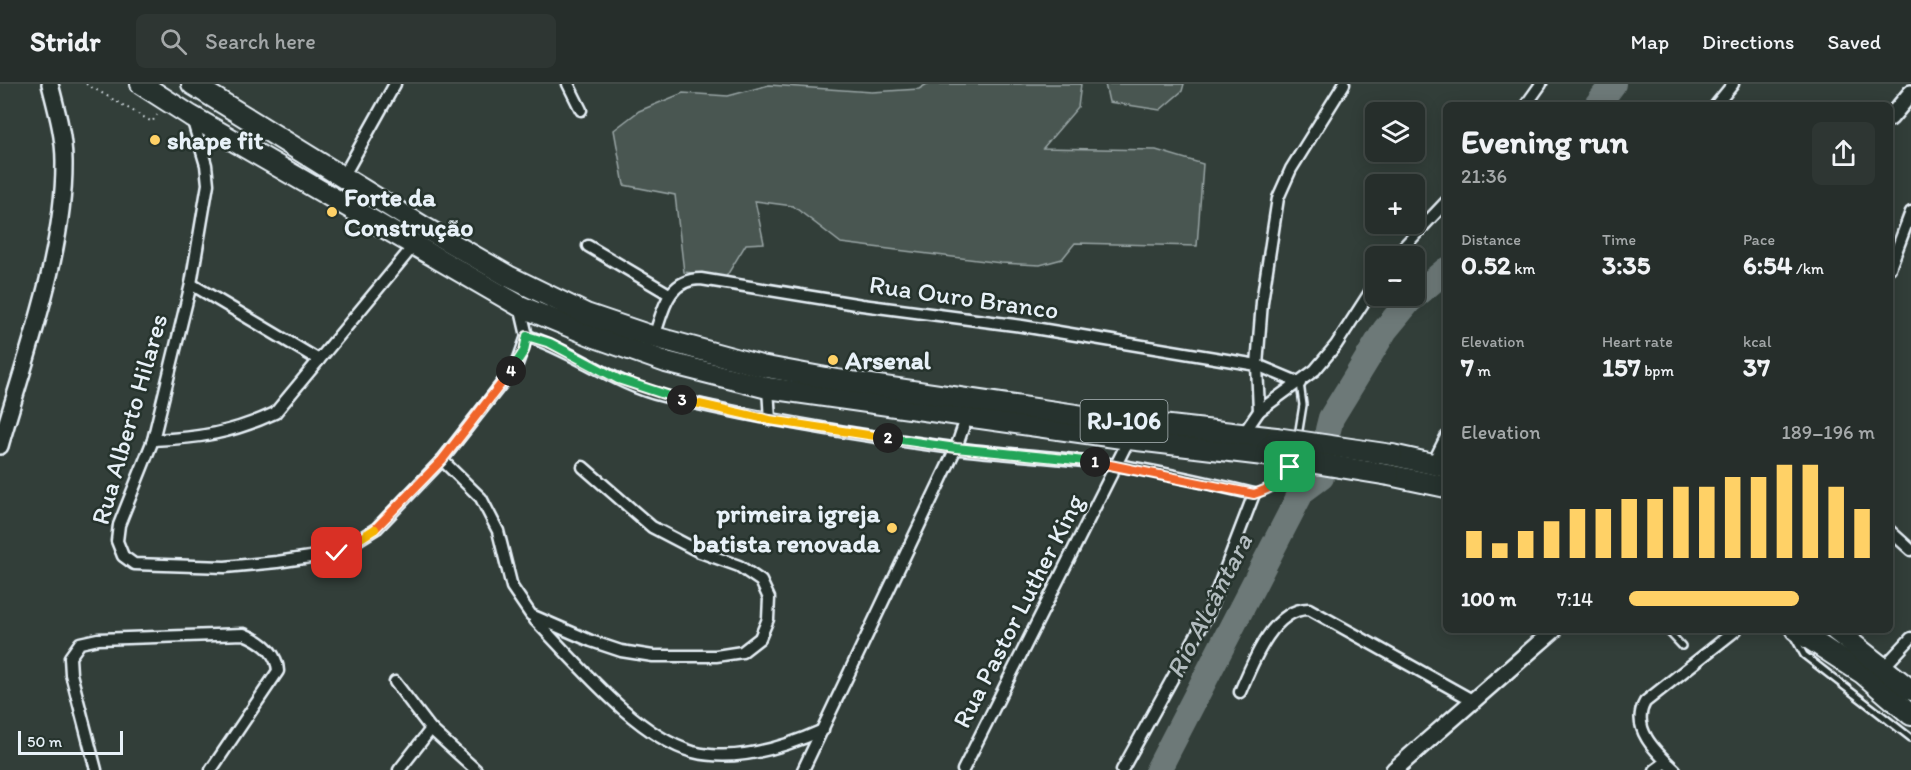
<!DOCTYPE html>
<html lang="en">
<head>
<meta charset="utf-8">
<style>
	body { margin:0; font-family:Itim,sans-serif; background:#2e3633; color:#f1f3f6; height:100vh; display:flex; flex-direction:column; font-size:22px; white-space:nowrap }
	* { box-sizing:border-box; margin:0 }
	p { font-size:20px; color:#a4a8a9 }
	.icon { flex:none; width:33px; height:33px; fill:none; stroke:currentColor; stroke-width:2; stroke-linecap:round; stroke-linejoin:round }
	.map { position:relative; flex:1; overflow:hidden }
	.drawer { position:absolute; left:1443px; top:18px; width:450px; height:531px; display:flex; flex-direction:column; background:#262e2b; border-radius:9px; box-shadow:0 3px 15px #0003,0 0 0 2px #424a47 }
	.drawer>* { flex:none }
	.controls { position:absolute; left:1365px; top:18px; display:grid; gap:12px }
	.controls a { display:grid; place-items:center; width:60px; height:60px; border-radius:9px; background:#262e2b; box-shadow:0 3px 15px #0003,0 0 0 2px #424a47; font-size:30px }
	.scale { position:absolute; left:18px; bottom:15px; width:105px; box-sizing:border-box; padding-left:6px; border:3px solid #e8f1f8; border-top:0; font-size:16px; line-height:21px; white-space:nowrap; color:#e8f1f8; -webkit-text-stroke:4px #26332d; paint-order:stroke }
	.pin { position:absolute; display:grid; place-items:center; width:51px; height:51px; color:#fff; margin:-26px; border-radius:12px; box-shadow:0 3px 9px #0006 }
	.km { position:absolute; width:30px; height:30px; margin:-15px; border-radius:50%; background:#222; color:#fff; font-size:16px; line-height:30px; text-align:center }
	.round { display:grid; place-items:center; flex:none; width:63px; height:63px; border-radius:9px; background:#2e3633 }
	.overview { display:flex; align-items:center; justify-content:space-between; height:102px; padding:0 18px }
	h1 { font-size:33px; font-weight:700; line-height:45px }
	.stats { display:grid; grid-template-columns:repeat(3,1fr); gap:9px; height:102px; padding:6px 18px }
	.stats div { display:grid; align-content:center }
	.stats b { font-size:26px; font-weight:700 }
	.stats small { font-size:16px; font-weight:400 }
	.stats p { font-size:16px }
	.chart { height:168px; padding:12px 18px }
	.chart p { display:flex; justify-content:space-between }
	.chart svg { width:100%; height:108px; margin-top:6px; stroke:#ffd166; stroke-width:6 }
	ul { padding:0 18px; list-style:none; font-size:20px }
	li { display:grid; grid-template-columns:96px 72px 1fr; align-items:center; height:45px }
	li i { height:15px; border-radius:8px; background:#ffd166 }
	header { display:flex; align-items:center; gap:36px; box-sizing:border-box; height:84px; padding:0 30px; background:#262e2b; border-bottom:2px solid #424a47 }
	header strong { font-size:28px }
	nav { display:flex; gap:33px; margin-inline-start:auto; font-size:21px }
	.search { width:420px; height:54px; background:#2e3633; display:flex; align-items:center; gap:15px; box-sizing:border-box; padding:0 21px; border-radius:9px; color:#a4a8a9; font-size:22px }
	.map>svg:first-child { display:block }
</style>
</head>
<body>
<header>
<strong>Stridr</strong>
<div class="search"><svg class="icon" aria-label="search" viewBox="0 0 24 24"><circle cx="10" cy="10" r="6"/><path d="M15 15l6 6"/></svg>Search here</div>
<nav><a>Map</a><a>Directions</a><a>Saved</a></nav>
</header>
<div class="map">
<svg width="1911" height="686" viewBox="0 0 1911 686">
	<rect width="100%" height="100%" fill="#323e39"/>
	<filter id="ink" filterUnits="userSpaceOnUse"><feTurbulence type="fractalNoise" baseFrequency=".0167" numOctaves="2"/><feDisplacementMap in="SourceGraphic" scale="12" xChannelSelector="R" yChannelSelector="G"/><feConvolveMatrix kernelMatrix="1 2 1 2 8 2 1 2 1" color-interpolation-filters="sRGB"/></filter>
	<g filter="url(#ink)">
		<g fill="#495651" stroke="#98a4a4" stroke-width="1.5">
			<polygon points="927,0 1081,0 1078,23 1043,64 1156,66 1203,80 1197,162 1075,159 1062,175 1040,181 1001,179 841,159 793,122 755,117 764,159 746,160 726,193 684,188 675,111 624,101 614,46 639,27 683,9 728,12 769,1 872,8 919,5"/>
			<polygon points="1105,0 1184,0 1182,7 1160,26 1109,18"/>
		</g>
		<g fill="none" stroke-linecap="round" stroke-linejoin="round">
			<g stroke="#6d7978" stroke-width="26">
				<polyline points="1597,21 1613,0"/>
				<polyline points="1328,346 1331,334 1385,246 1409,217 1446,186"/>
				<polyline points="1158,686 1302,407 1321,393"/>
			</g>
			<defs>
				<g id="lane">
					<polyline points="1298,352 1303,321 1300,299"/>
					<path d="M1254,410C1272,404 1285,398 1291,378"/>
					<polyline points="1667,546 1682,562"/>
					<polyline points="1794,553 1804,571 1911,654"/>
				</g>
				<g id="street">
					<polyline points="568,0 581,26"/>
					<polyline points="1526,21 1541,0"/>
					<polyline points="1716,21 1733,0"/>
					<polyline points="192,34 206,81 208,100 191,200 153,356 119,441 117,457 123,472 134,480 225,483 277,478 337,469 377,444 442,376 517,280 527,252 520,222"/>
					<polyline points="343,93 395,0"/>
					<polyline points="588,162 669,210"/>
					<polyline points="1395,172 1446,118"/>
					<polyline points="1890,184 1911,128"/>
					<polyline points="191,200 319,276"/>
					<path d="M527,252C574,267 614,300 663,312C759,335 856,351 953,364C1007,371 1062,373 1116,381C1162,388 1208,399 1254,410L1208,530L1122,686"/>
					<path d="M654,253C663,227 667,195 701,195L862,221L1022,242L1257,281L1300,299"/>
					<polyline points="768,304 770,336"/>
					<polyline points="1259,327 1257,281 1262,218 1278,114 1291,85 1344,0"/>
					<polyline points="1244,349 1259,327 1315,286 1336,261 1376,199"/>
					<path d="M153,356C200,354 232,349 275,329L415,160"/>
					<polyline points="442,376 481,414 498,447 512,503 531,531 591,557 621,567 653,572 716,572 742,568 760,554 768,535 769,514 761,497 739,482 700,468 652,443 583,383"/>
					<polyline points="1433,379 1446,353"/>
					<polyline points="1890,447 1911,466"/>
					<path d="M535,536C576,578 636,652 693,668C736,679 785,663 823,646"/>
					<polyline points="1884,583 1911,554"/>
					<polyline points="395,598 431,645 476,686"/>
					<path d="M1240,608C1252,580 1273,524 1309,525L1474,617"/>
					<path d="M96,686L71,590L70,573L80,559L98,555L244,550C261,557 277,568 278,587L211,686"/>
					<polyline points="399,686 431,645"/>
					<polyline points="803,686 956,364 967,332"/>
					<polyline points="963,686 1129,355"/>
					<polyline points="1655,686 1666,678"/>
					<path d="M1675,686C1656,668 1630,644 1645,618L1736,546"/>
				</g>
				<g id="secondary">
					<polyline points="1890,34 1911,9"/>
					<path d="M0,362C25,274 65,168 64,77C64,51 56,24 50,0"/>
					<polyline points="1394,686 1554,546"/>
				</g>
				<g id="highway">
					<polyline points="141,0 191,32 520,222 595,253 666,278 768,304 1129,355 1272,372"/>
					<polyline points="192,0 425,144 508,192 586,230 654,253 761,282 837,296 1090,333 1276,354"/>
					<polyline points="1392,371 1446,383"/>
					<polyline points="1389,391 1446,403"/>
					<polyline points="1796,546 1862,589 1911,631"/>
					<polyline points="1835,546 1911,606"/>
				</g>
			</defs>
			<use href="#lane" stroke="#e8f1f8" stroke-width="10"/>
			<use href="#street" stroke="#e8f1f8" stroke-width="15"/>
			<use href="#secondary" stroke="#e8f1f8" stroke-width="20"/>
			<use href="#highway" stroke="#e8f1f8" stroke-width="24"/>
			<polyline stroke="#e8f1f8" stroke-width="2" stroke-dasharray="1.5 4.5" stroke-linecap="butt" points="86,0 152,38 157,31"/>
			<use href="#lane" stroke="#26332d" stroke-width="5"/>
			<use href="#street" stroke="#26332d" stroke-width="10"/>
			<use href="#secondary" stroke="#26332d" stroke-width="15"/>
			<use href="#highway" stroke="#26332d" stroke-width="20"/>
			<defs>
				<g id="highway-bridge">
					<polyline points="1276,354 1392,371"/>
					<polyline points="1272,372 1389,391"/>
				</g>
			</defs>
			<use href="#highway-bridge" stroke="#e8f1f8" stroke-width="24" stroke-linecap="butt"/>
			<use href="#highway-bridge" stroke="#26332d" stroke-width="20"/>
		</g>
	</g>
	<g fill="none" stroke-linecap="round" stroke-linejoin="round" filter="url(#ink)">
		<defs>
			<path id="split-1" d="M1095,378L1254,410C1272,404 1281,399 1290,383"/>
			<polyline id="split-2" points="888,354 956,364 1095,378"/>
			<polyline id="split-3" points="682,316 770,336 888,354"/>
			<polyline id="split-4" points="511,287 524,267 527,252 550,259 618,295 682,316"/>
			<polyline id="split-5" points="375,445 442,376 511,287"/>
			<polyline id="split-6" points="337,469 375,445"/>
		</defs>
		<use href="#split-1" stroke="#fff" stroke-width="12"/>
		<use href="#split-2" stroke="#fff" stroke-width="12"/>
		<use href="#split-3" stroke="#fff" stroke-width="12"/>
		<use href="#split-4" stroke="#fff" stroke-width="12"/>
		<use href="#split-5" stroke="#fff" stroke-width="12"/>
		<use href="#split-6" stroke="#fff" stroke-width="12"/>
		<use href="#split-1" stroke="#f0652b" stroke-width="8"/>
		<use href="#split-2" stroke="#22a559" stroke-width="8"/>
		<use href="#split-3" stroke="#f5b400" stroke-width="8"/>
		<use href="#split-4" stroke="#22a559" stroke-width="8"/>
		<use href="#split-5" stroke="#f0652b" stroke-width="8"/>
		<use href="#split-6" stroke="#f5b400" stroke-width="8"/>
	</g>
	<g fill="#ffd166" stroke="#26332d" stroke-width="2">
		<circle cx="155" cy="56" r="6"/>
		<circle cx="332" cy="128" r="6"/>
		<circle cx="833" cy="276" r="6"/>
		<circle cx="892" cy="444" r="6"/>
	</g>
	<g text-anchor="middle" stroke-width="5" stroke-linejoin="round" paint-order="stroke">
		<rect fill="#26332d" stroke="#aeb8bb" stroke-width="1.5" x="1080.5" y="316" width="87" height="42" rx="4.5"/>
		<g font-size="24" font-weight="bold" fill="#e8f1f8">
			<text x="1124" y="345">RJ-106</text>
		</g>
		<g font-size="26" font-weight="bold" fill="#e8f1f8" stroke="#26332d" text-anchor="start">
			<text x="167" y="65">shape fit</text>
			<text x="344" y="122">Forte da<tspan x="344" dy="30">Construção</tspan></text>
			<text x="845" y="285">Arsenal</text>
			<text x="880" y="438" text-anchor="end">primeira igreja<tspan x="880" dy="30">batista renovada</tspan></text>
		</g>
		<g font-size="26" fill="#e8f1f8" stroke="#26332d">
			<text transform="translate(964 213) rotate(8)" y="9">Rua Ouro Branco</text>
			<text transform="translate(129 335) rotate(-74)" y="9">Rua Alberto Hilares</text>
			<text transform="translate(1018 527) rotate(-63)" y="9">Rua Pastor Luther King</text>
		</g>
		<g font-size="27" font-style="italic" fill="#b1bbbe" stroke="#26332d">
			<text transform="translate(1209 522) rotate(-63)" y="9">Rio Alcântara</text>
		</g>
	</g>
</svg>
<div class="controls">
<a><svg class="icon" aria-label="layers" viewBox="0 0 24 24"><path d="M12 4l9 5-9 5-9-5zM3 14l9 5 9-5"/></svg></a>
<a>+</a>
<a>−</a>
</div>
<div class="scale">50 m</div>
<div class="pin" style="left:1290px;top:383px;background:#1e9e55"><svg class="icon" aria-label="arrive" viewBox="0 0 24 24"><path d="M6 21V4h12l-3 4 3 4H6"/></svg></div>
<div class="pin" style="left:337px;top:469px;background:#d93025"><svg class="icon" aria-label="check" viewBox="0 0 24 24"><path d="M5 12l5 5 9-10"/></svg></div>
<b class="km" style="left:1095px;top:378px">1</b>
<b class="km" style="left:888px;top:354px">2</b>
<b class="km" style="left:682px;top:316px">3</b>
<b class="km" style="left:511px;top:287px">4</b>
<section class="drawer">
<div class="overview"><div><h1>Evening run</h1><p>21:36</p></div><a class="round"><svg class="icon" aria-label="share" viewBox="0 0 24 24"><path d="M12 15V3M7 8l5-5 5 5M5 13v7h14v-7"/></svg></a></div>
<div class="stats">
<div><p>Distance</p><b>0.52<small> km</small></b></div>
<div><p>Time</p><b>3:35</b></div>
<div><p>Pace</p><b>6:54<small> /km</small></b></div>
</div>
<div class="stats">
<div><p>Elevation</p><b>7<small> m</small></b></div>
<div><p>Heart rate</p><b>157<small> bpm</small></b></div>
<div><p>kcal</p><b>37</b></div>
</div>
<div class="chart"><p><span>Elevation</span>189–196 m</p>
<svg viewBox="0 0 160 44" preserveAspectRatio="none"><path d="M5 44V33M15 44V38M25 44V33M35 44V29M45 44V24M55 44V24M65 44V20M75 44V20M85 44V15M95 44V15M105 44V11M115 44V11M125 44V6M135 44V6M145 44V15M155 44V24"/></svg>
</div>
<ul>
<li><b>100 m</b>7:14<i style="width:69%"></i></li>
</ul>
</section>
</div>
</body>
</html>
